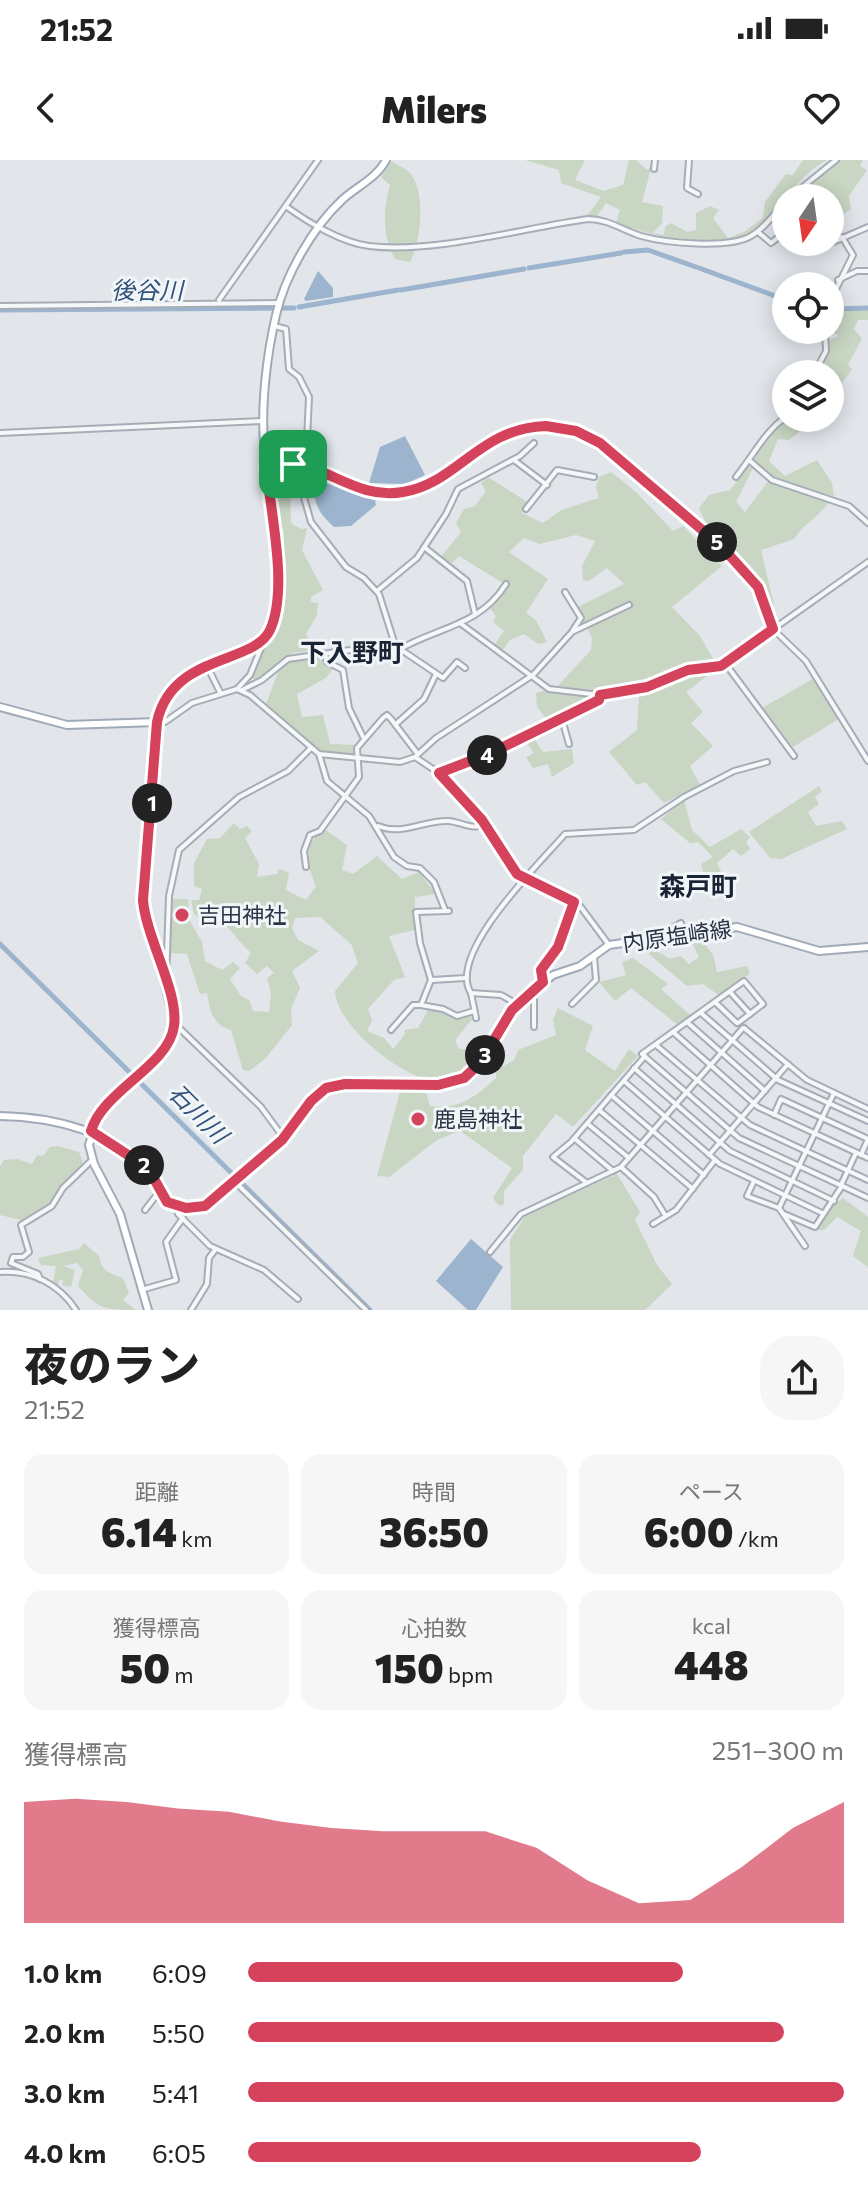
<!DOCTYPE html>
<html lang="ja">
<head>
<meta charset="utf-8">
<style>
	body { margin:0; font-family:Commissioner,"Noto Sans JP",sans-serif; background:#f6f6f6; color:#222; height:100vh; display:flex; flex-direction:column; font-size:30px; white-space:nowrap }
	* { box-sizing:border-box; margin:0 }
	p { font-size:26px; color:#767676 }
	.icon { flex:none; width:44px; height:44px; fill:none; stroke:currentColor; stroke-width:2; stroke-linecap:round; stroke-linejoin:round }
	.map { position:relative; height:1150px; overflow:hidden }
	.sheet { display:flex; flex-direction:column; background:#fff; flex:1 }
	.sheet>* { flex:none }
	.needle { width:52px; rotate:193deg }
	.tools { position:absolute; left:772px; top:24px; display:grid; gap:16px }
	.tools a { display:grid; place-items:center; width:72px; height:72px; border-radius:50%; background:#fff; box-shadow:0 4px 20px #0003; font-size:40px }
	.pin { position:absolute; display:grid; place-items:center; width:68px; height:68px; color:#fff; margin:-34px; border-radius:16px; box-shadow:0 4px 12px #0006 }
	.km { position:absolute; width:40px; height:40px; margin:-20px; border-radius:50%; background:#222; color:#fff; font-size:22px; line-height:40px; text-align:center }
	.round { display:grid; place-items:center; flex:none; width:84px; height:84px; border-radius:32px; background:#f6f6f6 }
	.summary { display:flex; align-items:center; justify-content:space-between; height:136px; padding:0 24px }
	h1 { font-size:44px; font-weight:800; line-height:60px }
	.figures { display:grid; grid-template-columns:repeat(3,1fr); gap:12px; height:136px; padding:8px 24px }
	.figures div { display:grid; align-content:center; border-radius:20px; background:#f6f6f6; text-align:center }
	.figures b { font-size:40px; font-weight:800 }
	.figures small { font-size:22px; font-weight:400 }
	.figures p { font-size:22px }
	.chart { height:224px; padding:16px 24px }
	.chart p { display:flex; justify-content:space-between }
	.chart svg { width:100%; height:144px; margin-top:8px; fill:#d5425b; opacity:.7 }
	ul { padding:0 24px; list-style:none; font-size:26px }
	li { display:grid; grid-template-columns:128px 96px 1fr; align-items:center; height:60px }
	li i { height:20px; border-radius:10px; background:#d5425b }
	.status { display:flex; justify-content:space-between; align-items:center; height:56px; padding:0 40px; background:#fff; direction:ltr }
	.status svg { height:22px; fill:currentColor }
	header { display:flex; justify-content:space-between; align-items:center; height:104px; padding:0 24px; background:#fff; font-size:36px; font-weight:800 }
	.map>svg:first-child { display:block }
</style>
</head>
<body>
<div class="status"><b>21:52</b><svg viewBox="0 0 49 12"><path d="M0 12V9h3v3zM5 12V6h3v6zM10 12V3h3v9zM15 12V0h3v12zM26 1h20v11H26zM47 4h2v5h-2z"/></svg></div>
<header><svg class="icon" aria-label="back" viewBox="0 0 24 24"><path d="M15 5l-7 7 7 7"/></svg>Milers<svg class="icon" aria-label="heart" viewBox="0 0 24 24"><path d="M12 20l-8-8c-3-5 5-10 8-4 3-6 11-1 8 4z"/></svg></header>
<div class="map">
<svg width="868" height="1150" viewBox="0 0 868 1150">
	<rect width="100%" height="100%" fill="#e2e6eb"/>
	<g fill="#c8d6c3">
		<path d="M525,0H585L575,20L603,31L623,25L629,0H636L647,10L652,5L642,42L663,46L662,63L653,73L664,75L665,67L671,63L687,72L696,70V53L710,46L719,50L713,58L728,78L744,72L763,58L765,42L786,14L793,15L803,0H827C798,15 781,48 757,70C729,95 647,76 616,62L620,50L606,43L597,56H587L601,37L561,23L559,10Z"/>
		<polygon points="841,0 863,0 860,6 867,10 849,36 851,49 842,55 835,44 830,47 830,38 793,38"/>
		<path d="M392,1C397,5 404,8 408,11C427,28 421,83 410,102L395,99C382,76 383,50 390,25L381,17Z"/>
		<polygon points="836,148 868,149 868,160 858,160 854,169 862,178 848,205 852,209 834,234 841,244 835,253 830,251 830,214 816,214 828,192 828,181 839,176 829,170 830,150"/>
		<path d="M787,258H817L789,280L778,279L769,301L785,316L817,300L832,323L834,336C806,328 773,324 754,300L769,271Z"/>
		<path d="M748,306L753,308L736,342L745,352L769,320L830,341C819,357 804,363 794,379L761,390L774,445L771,448C758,389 715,391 699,348L709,335L730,330Z"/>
		<path d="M271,308L290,333L291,363L301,369L307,368L302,390L323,430L311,437V442L318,443L317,455L306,474L315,490L292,493L255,521L252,515C277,474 270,450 279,406C282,393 285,384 283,370L276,368Z"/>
		<polygon points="611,312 636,332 673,371 683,366 722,406 672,447 700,476 715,502 641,527 594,533 555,529 591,490 592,478 578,447 624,424 607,408 589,421 583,420 582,406 595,381 576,375 539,384 524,378 509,392 548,419 526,453 536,460 547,482 538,484 524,474 510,480 502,491 494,485 504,471 493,462 496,456 490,448 506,425 459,396 452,403 441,397 461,372 456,363 464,349 475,346 486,331 481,323 488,317 529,343 522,353 543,363 561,350 599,338 596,327 599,317"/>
		<path d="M319,496L332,510L326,518L297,534L302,557L323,555L330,584L356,585L355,596L317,591L266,544C283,503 273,505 319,496Z"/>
		<polygon points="711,513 686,532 703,552 691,563 713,586 690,606 700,625 664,643 645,622 637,625 609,592 637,570 639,535 692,516"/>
		<polygon points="813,519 839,559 793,587 762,548"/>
		<polygon points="547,530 598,535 597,539 575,548 550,564 537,547 536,533"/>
		<polygon points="533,577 543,592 572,589 574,603 552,617 548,604 533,608 526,597 534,593 525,581"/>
		<polygon points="819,626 822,631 815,637 819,644 808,652 816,666 842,661 847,669 781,699 770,698 749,672"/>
		<polygon points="684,640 692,670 710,687 741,669 750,677 746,682 750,689 741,696 733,689 717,703 722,714 720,723 715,725 707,723 701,704 713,697 698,682 690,683 661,659"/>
		<path d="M234,663L240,669L247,666L252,671L245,678L259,704L257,717L277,714L279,709L289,713L286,730L306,740L316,726C306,703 303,685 324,669L347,685L342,710L353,714L377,696L402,719L419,712L436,734L415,737V770L389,776L405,817L394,820L368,849L372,861L367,871L384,878L393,889L405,874L404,870L418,868L428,850C441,852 462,853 473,858L455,880L459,889L476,890L478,901C465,912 450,921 433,920C399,917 336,864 335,831L358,803L351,784L320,757L295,758L292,768L298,780L319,791L292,811L300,828L291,849L292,865L265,899L249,911L243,910L231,870C212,865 210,850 207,833L200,834L187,794L170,793L172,739H188L190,761L202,782L205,801L222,810L233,802L240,808L230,819L241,836L249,840L253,851L269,852L271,833L267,818L274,813L267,806L257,814L245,803L251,793C235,778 226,762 208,749L199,757L194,754L191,740H199L202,729L194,726V703L207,679L220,678Z"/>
		<polygon points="703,782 713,795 717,812 747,806 750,813 720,836 703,824 687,826 643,789 650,787 670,799 681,796 689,804 699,797 692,783"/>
		<polygon points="633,798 668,824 661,829 691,856 679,866 631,828 615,841 599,822 626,815 622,802"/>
		<path d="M558,848L593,866L585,890L615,911L629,889L638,896L573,967L556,954L523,996V1010L504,1031V1044L499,1046L493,1038L512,1008L460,971L437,980L389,1017L377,1016L401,928L425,929L430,946C458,950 476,937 496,918V910L514,900L518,890L556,875L553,860Z"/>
		<polygon points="58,986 79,992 83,1002 51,1042 21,1060 0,1055 0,1006 4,1000 17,999 32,1004 37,995 43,996 50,987"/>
		<polygon points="617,1014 640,1052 635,1060 657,1105 672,1124 645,1150 511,1150 510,1080 526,1055"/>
		<polygon points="843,1038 868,1057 868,1107 853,1096 861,1071 837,1057 824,1070 817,1070 824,1054"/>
		<path d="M84,1083L99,1096C101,1111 110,1114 123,1118L129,1133L123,1140L136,1150C104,1150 100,1150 78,1126L83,1110L77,1103L63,1106L75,1110L71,1127L62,1125L63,1120H59L58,1127L53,1123L56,1106L41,1105L38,1098L79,1089Z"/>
	</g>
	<g fill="#9cb4cd">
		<polygon points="318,111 333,128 333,137 306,141 304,139"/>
		<polygon points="405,276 425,315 405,324 369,323 380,287"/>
		<path d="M331,322L375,340L376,345L351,366L334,367C317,352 315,344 313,323Z"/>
		<polygon points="471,1079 503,1107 476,1150 468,1150 436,1121"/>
	</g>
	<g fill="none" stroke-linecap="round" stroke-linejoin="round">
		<g stroke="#9cb4cd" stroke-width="5">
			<polyline points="624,92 648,90 696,107"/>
			<polyline points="529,108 621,93"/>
			<polyline points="699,108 786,140"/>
			<polyline points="401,130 524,109"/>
			<polyline points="299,147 398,130"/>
			<polyline points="830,149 868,148"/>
			<polyline points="0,150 294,148"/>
			<polyline points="0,784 370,1150"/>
		</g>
		<defs>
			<g id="minor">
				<polyline points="689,0 687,28 698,34"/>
				<polyline points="654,9 655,0"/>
				<polyline points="789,38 836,0"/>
				<path d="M287,47C309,63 343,83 369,86C433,94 523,68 588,59C608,59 622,70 641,76C666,83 729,89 751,76C765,68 775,53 786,41"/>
				<polyline points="758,72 771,83 780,76 786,76"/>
				<polyline points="798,82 810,92 868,67"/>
				<polyline points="838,120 857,111 868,111"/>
				<polyline points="219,140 318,0"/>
				<polyline points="830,141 853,95 842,77"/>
				<polyline points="0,146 279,143"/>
				<polyline points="274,166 286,169 289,209 299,217 309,237 307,280"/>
				<polyline points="814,214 826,191 825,170"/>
				<polyline points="0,273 262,261"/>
				<polyline points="514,300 547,325"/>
				<polyline points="750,301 772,320 849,346 868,363"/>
				<polyline points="268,305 301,306 369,332 402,333 430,323 503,274 538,266 565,268 592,278 615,294 747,412 762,435 773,469 806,501 868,601"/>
				<polyline points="308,308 303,334 311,362 346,407 364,418 379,434 396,488"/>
				<path d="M736,317C752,297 766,270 786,257"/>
				<polyline points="526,349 557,310 594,317"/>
				<polyline points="424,387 467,421 475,454"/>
				<polyline points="377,431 417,398 446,354 458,329 520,296 534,283"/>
				<polyline points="565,432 581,458 573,470"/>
				<polyline points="460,463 549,529 600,535 647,527 688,510 721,506 868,402"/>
				<path d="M400,489C438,467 480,466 506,424"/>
				<polyline points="325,494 327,502 343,510 349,548 364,579"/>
				<polyline points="725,503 794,596"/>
				<polyline points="207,506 220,532"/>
				<polyline points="237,529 250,515 266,476"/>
				<polyline points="242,530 262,520 288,499 364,488 400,489 443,518 457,502 465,508"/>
				<polyline points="562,559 569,584"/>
				<polyline points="157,562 165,562 192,543 237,529 250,535 319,594 400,602 415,597 436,578 533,515 572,472 629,445"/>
				<polyline points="396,564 424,539 436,514"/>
				<polyline points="319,594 327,621 369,656 394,697 407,706 420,708 434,722 445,750"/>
				<polyline points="415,597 439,613 482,660 517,714 580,746 609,785"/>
				<polyline points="439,613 491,593 599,540 600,535"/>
				<path d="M378,666C403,676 424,660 448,661C462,662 470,670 485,665"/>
				<polyline points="306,707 304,691 310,675 320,671 359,617 357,588 383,558 387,555 391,559 417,593"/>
				<polyline points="658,775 681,763"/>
				<polyline points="432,820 465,818"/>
				<polyline points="166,822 169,736 179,690 239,637 288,611 311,588"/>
				<polyline points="543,822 541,810 558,787 574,742"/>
				<polyline points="730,832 750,854"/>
				<polyline points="471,833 476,858"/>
				<polyline points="530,833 534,839 534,867"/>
				<polyline points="716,843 737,863"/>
				<path d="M517,844L501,835L471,833C446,794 540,703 565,674L634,670L684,637L734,611L767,602"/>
				<polyline points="572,844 596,820 594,797"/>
				<polyline points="421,845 443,849 457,856 474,851"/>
				<polyline points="701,853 778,920 868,961"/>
				<polyline points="687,862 765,931"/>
				<polyline points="738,863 763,844 744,821 642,894 739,978 868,1038"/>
				<polyline points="175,864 261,947 283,977"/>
				<polyline points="744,868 807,920 868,949"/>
				<polyline points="391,870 413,845 421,845 431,820 420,783 416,752 449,751"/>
				<polyline points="673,872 758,947 868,998"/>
				<polyline points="656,885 750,965 868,1020"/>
				<polyline points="634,908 730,991 834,1041"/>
				<polyline points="624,921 720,1004 822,1053"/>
				<polyline points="611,935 704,1015"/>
				<polyline points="599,950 693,1029"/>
				<polyline points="774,955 781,939 868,979"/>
				<polyline points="588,964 629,998"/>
				<polyline points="575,979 613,1011"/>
				<polyline points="709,995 788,904"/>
				<polyline points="861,995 868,979"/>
				<polyline points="621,1007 654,1037 665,1055"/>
				<polyline points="754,1021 747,1036 779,1048 805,1086"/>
				<polyline points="235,1022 366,1150"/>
				<polyline points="587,1023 553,997 571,982 645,896"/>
				<polyline points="841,1025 856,993"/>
				<polyline points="177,1046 178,1054 210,1086 264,1110 298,1139"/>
				<polyline points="779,1048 834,933"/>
				<polyline points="145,1050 159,1032"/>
				<polyline points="784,1054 815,1067 842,1026"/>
				<polyline points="653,1064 676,1050 715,1000"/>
				<polyline points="490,1092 521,1054 621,1007 743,868"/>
				<path d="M0,1112C32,1110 59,1124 76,1150"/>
				<polyline points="40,1119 38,1114 11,1103 13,1097 23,1097 29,1092 21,1065 52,1046 63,1028 92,1000"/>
				<polyline points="141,1130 176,1120 166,1082 183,1058"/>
				<polyline points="191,1150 207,1124 209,1098 215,1090"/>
			</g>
			<g id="major">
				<polyline points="0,547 67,565 157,562"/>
				<path d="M0,956C53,957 104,970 145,1005C156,1015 156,1032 167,1042L194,1048L213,1042L284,978L316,935L330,926L438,925L464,918L480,903L517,844L553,815L580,806L609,785L737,767L819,791L868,787"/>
				<path d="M148,1150L120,1054L94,1004L89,985L98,955L163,888L175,864L143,740L158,555C178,495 255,502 270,470C289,429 268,329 264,282C261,243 267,194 276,155C285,116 312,68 342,40C356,27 377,18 386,0"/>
			</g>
		</defs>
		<use href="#minor" stroke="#a7adb6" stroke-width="8"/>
		<use href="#major" stroke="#a1aab8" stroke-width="10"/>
		<use href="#minor" stroke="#f5f7f9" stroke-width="4"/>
		<use href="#major" stroke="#fff" stroke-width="6"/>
	</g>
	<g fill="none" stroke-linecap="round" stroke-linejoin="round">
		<defs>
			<path id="route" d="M546,266L576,271L600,283L721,386L758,427L773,469L721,506L688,510L647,527L600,535L599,540L491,593L439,613L482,660L517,714L574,742L558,787L541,810L543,822L512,850L480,903L464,918L438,925L345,924L326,928L311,941L282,980L205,1046L186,1048L167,1042L148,1008L91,971C103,930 169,906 174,866C179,832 146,778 143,740L157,562C172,493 254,505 270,470C289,429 270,350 266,305C283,305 299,304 315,309C345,321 369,338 403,332C458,323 479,268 546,266Z"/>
		</defs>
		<use href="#route" stroke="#fff" stroke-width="16"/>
		<use href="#route" stroke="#d5425b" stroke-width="10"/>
	</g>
	<g fill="#d5425b" stroke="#f2f5f8" stroke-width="3">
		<circle cx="182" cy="755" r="8"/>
		<circle cx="418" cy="959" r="8"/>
	</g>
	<g text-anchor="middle" stroke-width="6" stroke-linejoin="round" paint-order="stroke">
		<g font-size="22" fill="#293344" stroke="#f2f5f8" text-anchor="start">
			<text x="198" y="763">吉田神社</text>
			<text x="434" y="967">鹿島神社</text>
		</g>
		<g font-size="22" fill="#293344" stroke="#f2f5f8">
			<text transform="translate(677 776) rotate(-8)" y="8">内原塩崎線</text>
		</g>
		<g font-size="24" font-style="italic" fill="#31537b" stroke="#f2f5f8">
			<text x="147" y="139">後谷川</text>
			<text transform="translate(198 954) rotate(45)" y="8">石川川</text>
		</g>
		<g font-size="26" font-weight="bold" fill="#1b2435" stroke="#f2f5f8">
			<text x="352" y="502">下入野町</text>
			<text x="698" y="736">森戸町</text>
		</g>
	</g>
</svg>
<div class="tools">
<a><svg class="needle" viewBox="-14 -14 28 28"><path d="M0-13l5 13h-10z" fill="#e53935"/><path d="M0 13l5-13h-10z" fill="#767676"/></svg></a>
<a><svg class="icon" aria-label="locate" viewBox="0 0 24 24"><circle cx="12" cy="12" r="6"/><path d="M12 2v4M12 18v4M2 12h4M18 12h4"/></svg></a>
<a><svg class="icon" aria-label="layers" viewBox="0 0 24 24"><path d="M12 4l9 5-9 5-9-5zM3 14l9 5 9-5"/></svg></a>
</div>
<div class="pin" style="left:293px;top:304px;background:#1e9e55"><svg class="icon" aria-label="arrive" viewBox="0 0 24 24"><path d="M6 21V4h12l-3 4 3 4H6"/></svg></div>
<b class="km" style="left:152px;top:643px">1</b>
<b class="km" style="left:144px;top:1005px">2</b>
<b class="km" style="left:485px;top:895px">3</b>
<b class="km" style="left:487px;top:595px">4</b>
<b class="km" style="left:717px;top:382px">5</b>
</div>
<section class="sheet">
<div class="summary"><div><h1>夜のラン</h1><p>21:52</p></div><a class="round"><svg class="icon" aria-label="share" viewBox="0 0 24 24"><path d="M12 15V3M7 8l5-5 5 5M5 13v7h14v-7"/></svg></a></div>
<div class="figures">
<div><p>距離</p><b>6.14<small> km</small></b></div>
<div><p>時間</p><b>36:50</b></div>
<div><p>ペース</p><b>6:00<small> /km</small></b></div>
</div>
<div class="figures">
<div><p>獲得標高</p><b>50<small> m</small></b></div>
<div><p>心拍数</p><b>150<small> bpm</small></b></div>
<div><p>kcal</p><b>448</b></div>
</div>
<div class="chart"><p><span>獲得標高</span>251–300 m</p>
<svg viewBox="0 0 160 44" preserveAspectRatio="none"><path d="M0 44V7L10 6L20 7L30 9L40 10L50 13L60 15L70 16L80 16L90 16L100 21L110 31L120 38L130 37L140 27L150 15L160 7V44z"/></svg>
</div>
<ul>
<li><b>1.0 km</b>6:09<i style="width:73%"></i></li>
<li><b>2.0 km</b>5:50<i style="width:90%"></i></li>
<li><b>3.0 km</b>5:41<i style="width:100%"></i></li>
<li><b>4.0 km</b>6:05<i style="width:76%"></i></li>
</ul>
</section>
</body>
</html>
